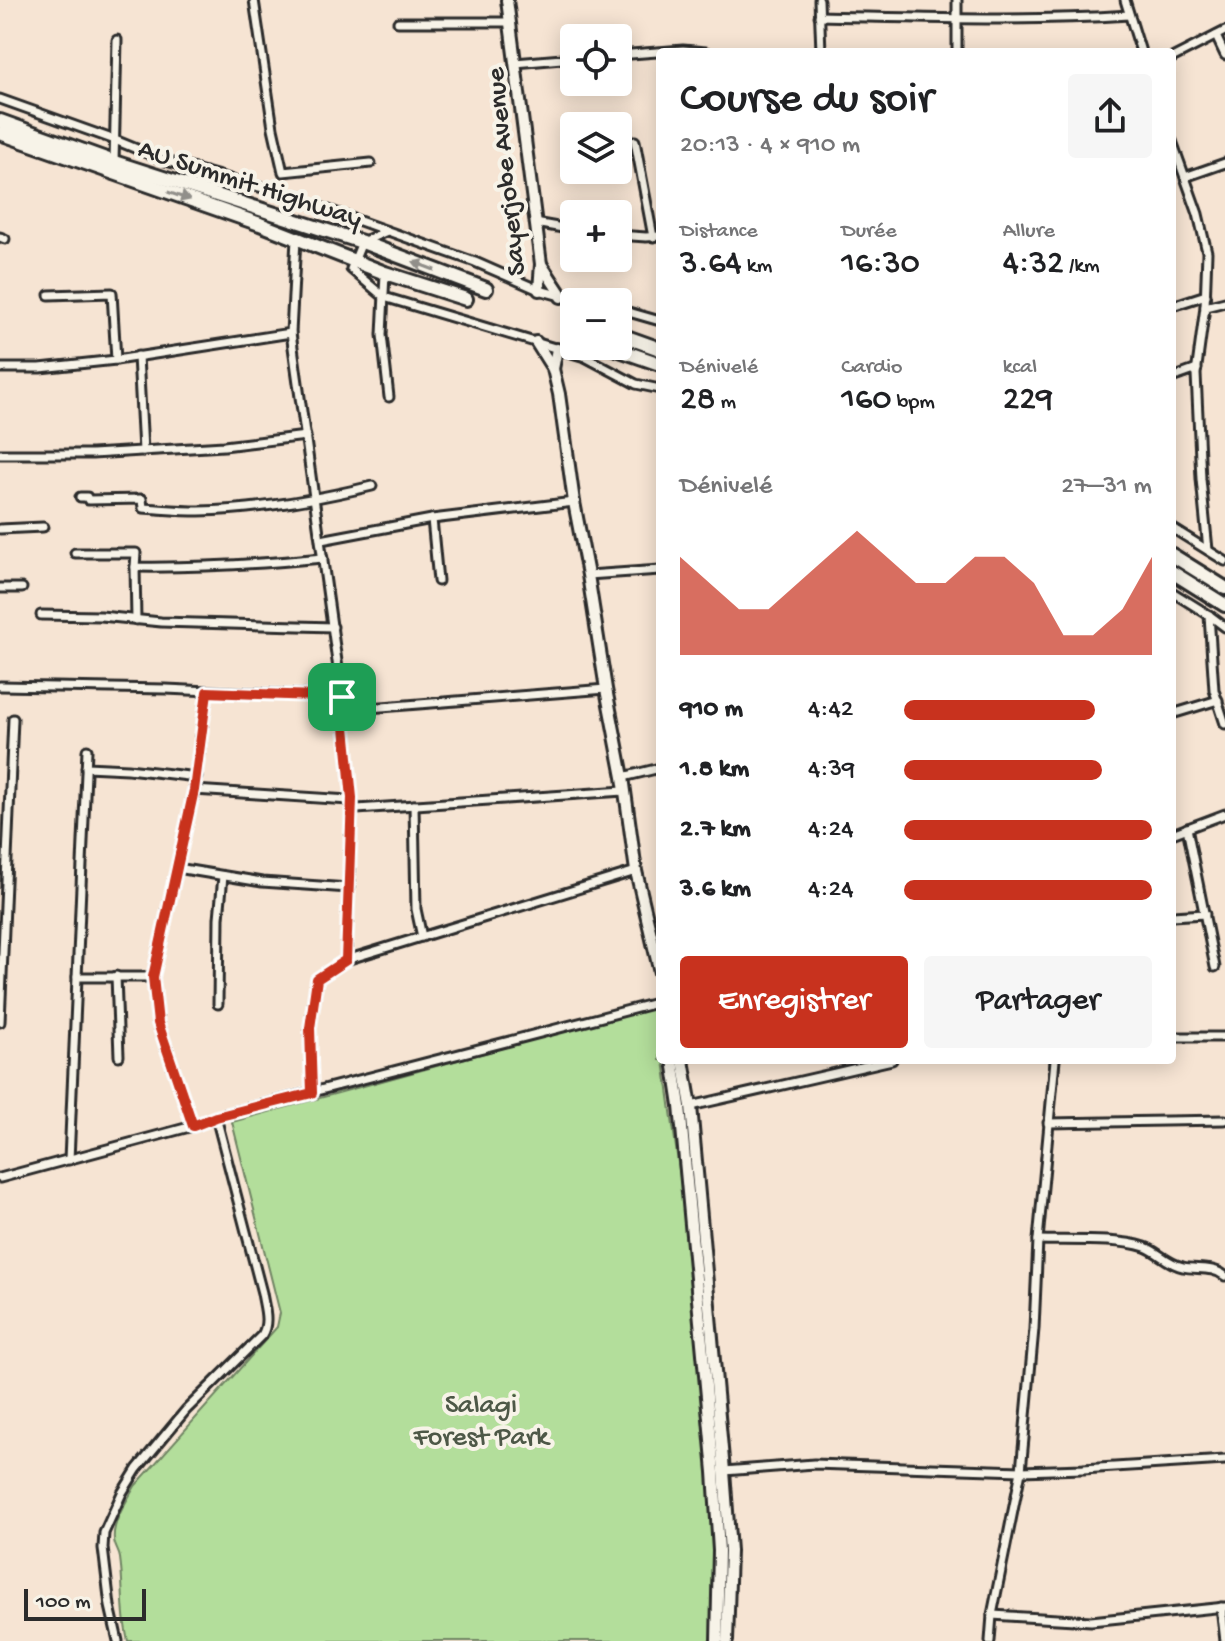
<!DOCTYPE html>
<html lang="fr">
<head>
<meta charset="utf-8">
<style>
	body { margin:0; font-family:"Gochi Hand",sans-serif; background:#f6f6f6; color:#202124; height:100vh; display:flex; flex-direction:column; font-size:30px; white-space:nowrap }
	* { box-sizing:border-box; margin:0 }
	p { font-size:26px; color:#757577 }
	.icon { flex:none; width:44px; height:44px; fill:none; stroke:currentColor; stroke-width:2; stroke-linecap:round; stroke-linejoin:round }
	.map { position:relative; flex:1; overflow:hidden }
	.sheet { position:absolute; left:656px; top:48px; width:520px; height:1016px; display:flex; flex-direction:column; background:#fff; border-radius:8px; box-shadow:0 4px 20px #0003 }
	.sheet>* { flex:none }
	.tools { position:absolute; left:560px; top:24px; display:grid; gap:16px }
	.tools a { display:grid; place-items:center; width:72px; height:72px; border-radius:8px; background:#fff; box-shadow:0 4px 20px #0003; font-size:40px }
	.scale { position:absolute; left:24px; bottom:20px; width:122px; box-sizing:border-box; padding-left:8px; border:4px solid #2b2b2b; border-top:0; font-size:22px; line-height:28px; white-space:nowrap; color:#2b2b2b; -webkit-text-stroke:6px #f7f3e8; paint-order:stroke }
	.pin { position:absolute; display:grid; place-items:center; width:68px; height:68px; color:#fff; margin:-34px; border-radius:16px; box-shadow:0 4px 12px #0006 }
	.round { display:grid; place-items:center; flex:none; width:84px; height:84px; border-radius:8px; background:#f6f6f6 }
	.headline { display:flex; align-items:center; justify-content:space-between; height:136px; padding:0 24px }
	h1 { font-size:44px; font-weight:600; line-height:60px }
	.figures { display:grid; grid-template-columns:repeat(3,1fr); gap:12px; height:136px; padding:8px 24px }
	.figures div { display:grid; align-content:center }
	.figures b { font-size:34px; font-weight:600 }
	.figures small { font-size:22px; font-weight:400 }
	.figures p { font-size:22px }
	.chart { height:224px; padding:16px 24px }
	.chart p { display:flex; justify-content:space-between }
	.chart svg { width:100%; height:144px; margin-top:8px; fill:#c8321e; opacity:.7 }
	.action { display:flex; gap:16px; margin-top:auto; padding:16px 24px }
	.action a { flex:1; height:92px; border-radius:8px; background:#c8321e; color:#fff; font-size:32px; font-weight:600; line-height:92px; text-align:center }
	.action a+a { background:#f6f6f6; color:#202124 }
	ul { padding:0 24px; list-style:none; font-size:26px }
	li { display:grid; grid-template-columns:128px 96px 1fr; align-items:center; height:60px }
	li i { height:20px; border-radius:10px; background:#c8321e }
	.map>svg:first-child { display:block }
</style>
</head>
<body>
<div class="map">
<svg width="1225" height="1641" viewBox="0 0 1225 1641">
	<rect width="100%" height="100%" fill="#f6e4d3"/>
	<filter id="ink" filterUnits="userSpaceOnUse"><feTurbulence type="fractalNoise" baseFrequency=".0125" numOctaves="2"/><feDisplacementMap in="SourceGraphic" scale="16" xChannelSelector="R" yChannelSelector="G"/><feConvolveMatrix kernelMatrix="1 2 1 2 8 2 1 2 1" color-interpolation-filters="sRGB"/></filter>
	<g filter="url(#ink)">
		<path fill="#b3de9b" stroke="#6f8463" stroke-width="2" d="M656,1006L660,1033V1060H664L692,1265L719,1564V1641H128C121,1613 124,1586 120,1558C119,1551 114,1546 114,1539C112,1522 127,1501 135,1486L277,1327L280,1313L232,1122Z"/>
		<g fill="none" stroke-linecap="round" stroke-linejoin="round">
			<defs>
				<g id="street">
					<polyline points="254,0 273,128 283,172 371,163"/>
					<polyline points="819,0 821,52"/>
					<polyline points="957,0 957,52"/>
					<polyline points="1125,0 1141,52"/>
					<path d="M819,16C923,18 1026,22 1129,15"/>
					<polyline points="398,22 510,22"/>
					<polyline points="1216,36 1225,55"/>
					<polyline points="618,55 683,50 706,52"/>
					<polyline points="1172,58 1225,31"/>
					<polyline points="515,63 574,58"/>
					<polyline points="0,99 115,140 166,161 284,194 475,262 539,290 583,302"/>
					<polyline points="635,141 653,237"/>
					<polyline points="1172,141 1198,214 1207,252 1205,307 1196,374 1201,479 1208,550"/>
					<polyline points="114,162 117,40"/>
					<polyline points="1185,177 1225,163"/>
					<polyline points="535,223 574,230"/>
					<polyline points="387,231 362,242 351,269 384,297 585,357 636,384 660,389"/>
					<polyline points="618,235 646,237 660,236"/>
					<polyline points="0,237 5,239"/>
					<polyline points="296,239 291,333 342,697 352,798 346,960"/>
					<polyline points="385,273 382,335 389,397"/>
					<polyline points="49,295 112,293 116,360"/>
					<polyline points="1172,306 1206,295"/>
					<polyline points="1205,307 1225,302"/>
					<polyline points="618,309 660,321"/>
					<polyline points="138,356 143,451"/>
					<polyline points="0,368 40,368 116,360 291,333"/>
					<polyline points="1172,378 1197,369"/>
					<polyline points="0,454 92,454 224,446 306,436"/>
					<path d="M80,497H87L88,500L142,499L143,508C161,509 180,511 199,511C254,510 318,499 372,486"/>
					<polyline points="432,519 438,581"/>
					<polyline points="1172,528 1225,561"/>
					<polyline points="0,529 43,527"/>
					<polyline points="321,540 432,519 574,502"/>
					<path d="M75,553H136L135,567C200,568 259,564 323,558"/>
					<polyline points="135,567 136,620"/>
					<polyline points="588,575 660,570"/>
					<polyline points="0,588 22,588"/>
					<polyline points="1172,592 1209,615 1225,627"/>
					<polyline points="41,615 101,616 161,622 333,627"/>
					<polyline points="1209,615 1214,690 1225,724"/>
					<polyline points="0,686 166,689 342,697"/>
					<polyline points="344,710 606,689"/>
					<polyline points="1172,714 1218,700"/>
					<polyline points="86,767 128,769 197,777"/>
					<polyline points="623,777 660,768"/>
					<polyline points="194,790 349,800 357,809 624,791"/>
					<polyline points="414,805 416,909 422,937"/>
					<polyline points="1187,828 1215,967"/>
					<polyline points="1172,834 1225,814"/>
					<polyline points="177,868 262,882 349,888"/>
					<polyline points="1172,916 1205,914"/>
					<polyline points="116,976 119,1056"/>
					<polyline points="77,977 153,977"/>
					<polyline points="218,1004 219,918 223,876"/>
					<polyline points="0,1022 13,719"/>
					<polyline points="1172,1037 1225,1037"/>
					<polyline points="312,1093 310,1028 317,979 346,960 636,871"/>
					<polyline points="691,1106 892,1060"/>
					<polyline points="1048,1123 1225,1120"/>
					<polyline points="193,1126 158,1023 153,977 194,790 207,692"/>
					<polyline points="69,1160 87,750"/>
					<polyline points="0,1178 193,1126 216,1117 660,1002"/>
					<path d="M1038,1240C1067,1241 1118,1238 1145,1247C1159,1252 1167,1264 1183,1267C1197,1270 1213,1266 1225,1276"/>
					<polyline points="724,1471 814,1464 1021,1471 1083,1469 1225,1460"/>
					<polyline points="1221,1607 1225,1641"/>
					<polyline points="992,1615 1091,1621 1225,1607"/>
					<path d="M118,1641L110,1606L103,1548L104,1533L122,1493L137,1469L186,1410L262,1335C270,1322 264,1307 262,1293L216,1117"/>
					<polyline points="990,1641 992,1615 1021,1471 1034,1329 1038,1240 1055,1060"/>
				</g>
				<g id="secondary">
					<polyline points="507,0 541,264 539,290"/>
					<polyline points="541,264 560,293 561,297"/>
					<polyline points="536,342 553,369 559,394 574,502 588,575 606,689 623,777 636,871 660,973"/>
					<polyline points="553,369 557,349"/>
					<polyline points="673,1060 680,1106 714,1472 719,1551 717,1641"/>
					<polyline points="683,1060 691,1106 724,1471 730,1551 727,1641"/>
				</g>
				<g id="primary">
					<polyline points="0,121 114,162 362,242 486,289"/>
					<polyline points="0,133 260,224 385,273 466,299"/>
					<polyline points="618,334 660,349"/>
					<polyline points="608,346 660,364"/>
					<polyline points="1172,555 1225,588"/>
					<polyline points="1172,572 1225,605"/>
				</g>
			</defs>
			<use href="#street" stroke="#2b2b2b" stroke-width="13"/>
			<use href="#secondary" stroke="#2b2b2b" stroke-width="16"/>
			<use href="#primary" stroke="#2b2b2b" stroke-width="18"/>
			<use href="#street" stroke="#f7f3e8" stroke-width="7"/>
			<use href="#secondary" stroke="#f7f3e8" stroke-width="10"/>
			<use href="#primary" stroke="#f7f3e8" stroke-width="12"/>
		</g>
		<defs><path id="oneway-solid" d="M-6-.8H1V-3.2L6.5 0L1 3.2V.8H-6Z" transform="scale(2)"/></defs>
		<g fill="#918f8a">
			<use href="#oneway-solid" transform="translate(179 196) rotate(19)"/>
			<use href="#oneway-solid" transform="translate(424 266) rotate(-159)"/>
		</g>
	</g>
	<g fill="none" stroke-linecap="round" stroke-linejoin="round" filter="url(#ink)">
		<defs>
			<polygon id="route" points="207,692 342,697 352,798 346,960 317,979 310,1028 312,1093 216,1117 193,1126 158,1023 153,977 194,790"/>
		</defs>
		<use href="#route" stroke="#fff" stroke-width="16"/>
		<use href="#route" stroke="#c8321e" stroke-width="10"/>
	</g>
	<g text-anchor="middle" stroke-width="8" stroke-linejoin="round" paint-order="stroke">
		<g font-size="28" fill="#2b2b2b" stroke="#f7f3e8">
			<text transform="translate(503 172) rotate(-96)" y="10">Sayerjobe Avenue</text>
			<text transform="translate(251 181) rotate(18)" y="10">AU Summit Highway</text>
		</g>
		<g font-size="28" fill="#4d5847" stroke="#f7f3e8">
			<text x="481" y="1412">Salagi<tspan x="481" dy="32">Forest Park</tspan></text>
		</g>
	</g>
</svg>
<div class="tools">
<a><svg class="icon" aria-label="locate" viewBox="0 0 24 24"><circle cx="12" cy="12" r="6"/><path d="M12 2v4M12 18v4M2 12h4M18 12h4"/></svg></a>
<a><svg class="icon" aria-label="layers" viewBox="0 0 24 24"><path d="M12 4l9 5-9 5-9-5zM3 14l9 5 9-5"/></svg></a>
<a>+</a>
<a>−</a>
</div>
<div class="scale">100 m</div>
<div class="pin" style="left:342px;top:697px;background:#1e9e55"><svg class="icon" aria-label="arrive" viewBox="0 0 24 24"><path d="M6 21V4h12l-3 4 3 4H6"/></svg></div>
<section class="sheet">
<div class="headline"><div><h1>Course du soir</h1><p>20:13 · 4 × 910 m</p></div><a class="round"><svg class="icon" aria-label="share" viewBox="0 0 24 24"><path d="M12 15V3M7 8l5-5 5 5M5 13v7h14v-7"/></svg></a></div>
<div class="figures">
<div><p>Distance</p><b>3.64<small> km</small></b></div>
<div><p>Durée</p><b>16:30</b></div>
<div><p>Allure</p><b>4:32<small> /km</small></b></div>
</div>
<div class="figures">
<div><p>Dénivelé</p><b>28<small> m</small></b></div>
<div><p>Cardio</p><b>160<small> bpm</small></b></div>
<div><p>kcal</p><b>229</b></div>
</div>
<div class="chart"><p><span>Dénivelé</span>27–31 m</p>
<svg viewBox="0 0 160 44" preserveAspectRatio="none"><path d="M0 44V14L10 22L20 30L30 30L40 22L50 14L60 6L70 14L80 22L90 22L100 14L110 14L120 22L130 38L140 38L150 30L160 14V44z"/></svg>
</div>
<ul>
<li><b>910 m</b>4:42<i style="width:77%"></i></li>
<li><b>1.8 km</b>4:39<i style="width:80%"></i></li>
<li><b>2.7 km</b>4:24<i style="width:100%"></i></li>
<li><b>3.6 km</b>4:24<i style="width:100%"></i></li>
</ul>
<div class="action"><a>Enregistrer</a><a>Partager</a></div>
</section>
</div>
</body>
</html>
